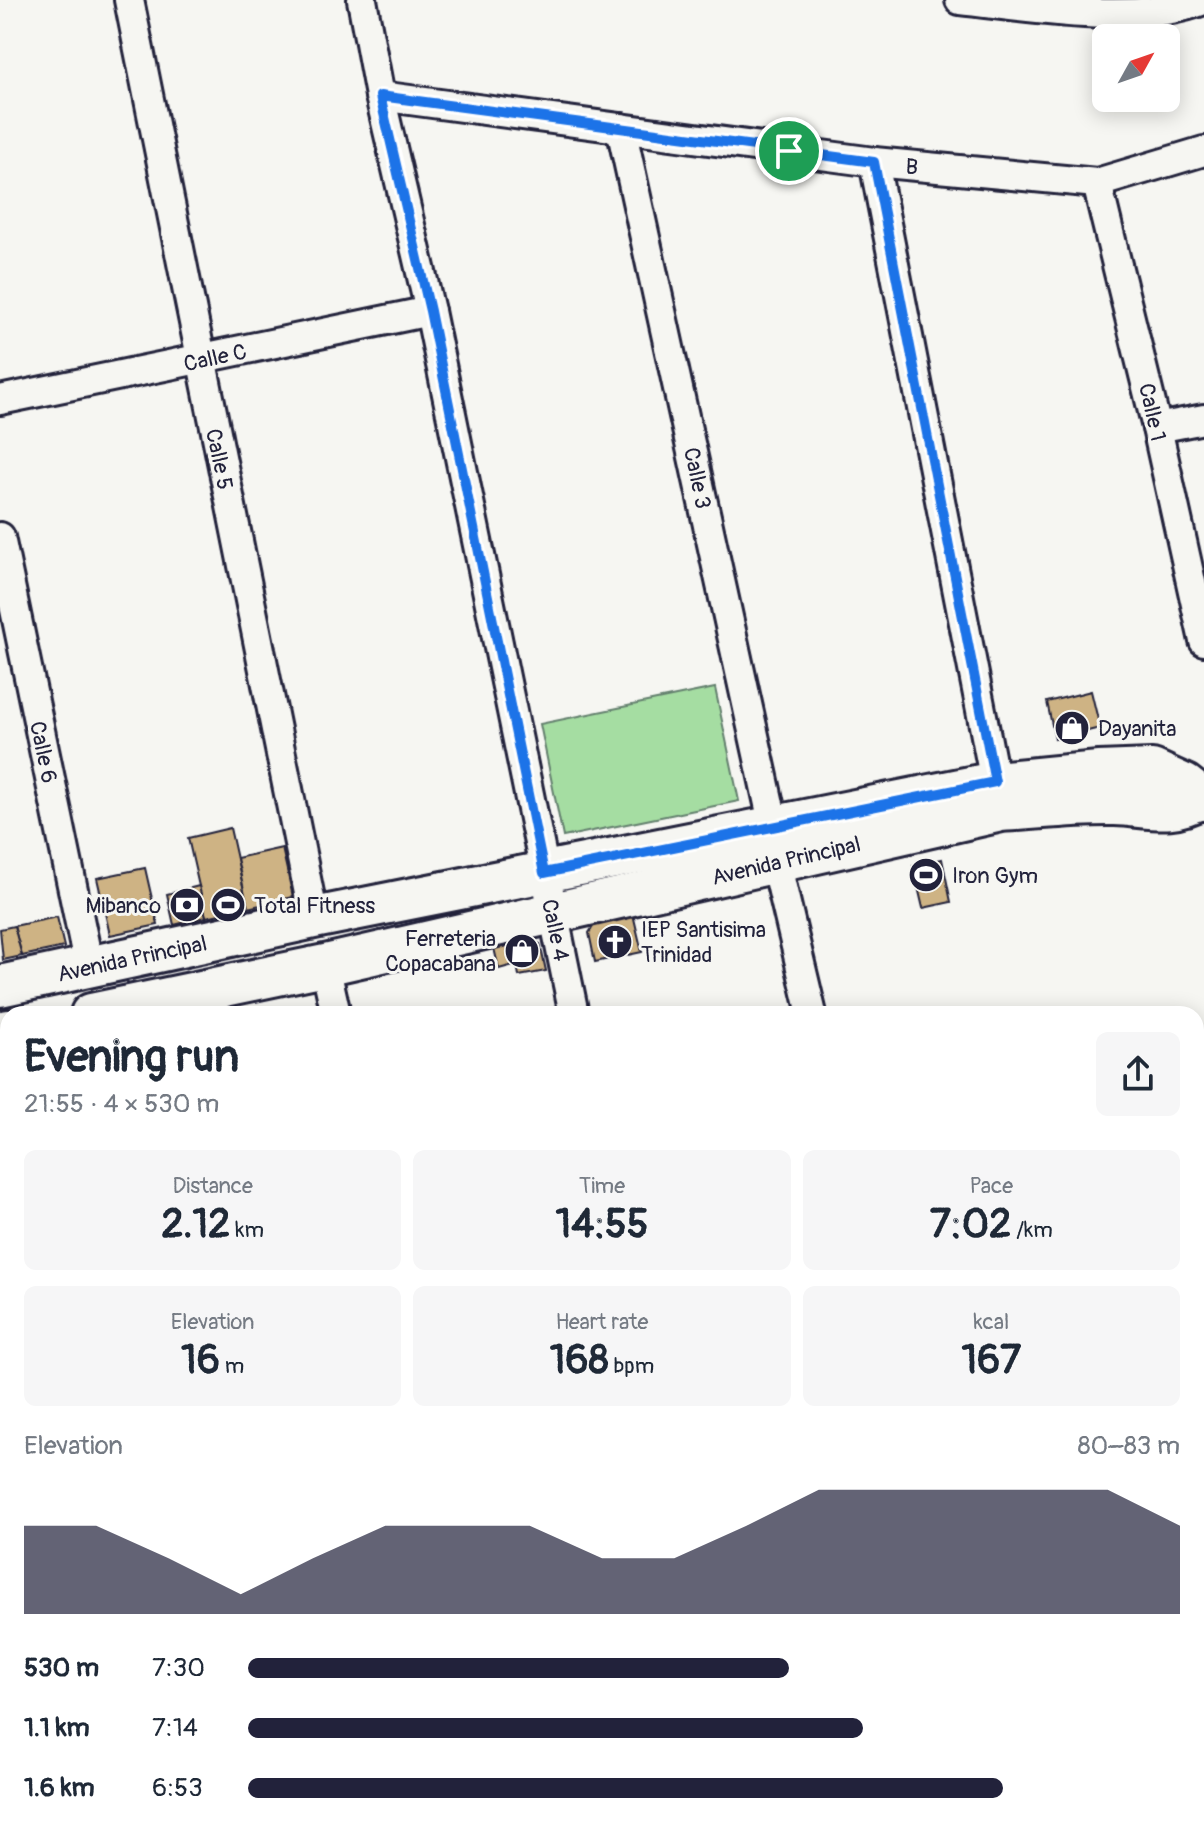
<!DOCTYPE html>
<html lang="en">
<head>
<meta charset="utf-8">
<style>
	body { margin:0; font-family:Pangolin,sans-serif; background:#f6f6f7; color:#1f2937; height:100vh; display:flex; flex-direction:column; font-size:30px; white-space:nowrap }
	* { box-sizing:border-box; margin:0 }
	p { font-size:26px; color:#747a83 }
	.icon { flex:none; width:44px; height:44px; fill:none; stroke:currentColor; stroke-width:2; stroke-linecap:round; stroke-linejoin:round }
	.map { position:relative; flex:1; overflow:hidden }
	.panel { position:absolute; left:0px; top:1006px; width:1204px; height:828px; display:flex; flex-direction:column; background:#fff; border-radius:24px 24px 0 0; box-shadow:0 4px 20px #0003 }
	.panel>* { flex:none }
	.needle { width:52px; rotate:50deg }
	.buttons { position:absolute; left:1092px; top:24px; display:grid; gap:16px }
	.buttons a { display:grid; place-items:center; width:88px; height:88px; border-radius:12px; background:#fff; box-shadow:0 4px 20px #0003; font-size:40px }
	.pin { position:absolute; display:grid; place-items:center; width:68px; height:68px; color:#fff; margin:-34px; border:4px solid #fff; border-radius:50%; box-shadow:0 2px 8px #0007 }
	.round { display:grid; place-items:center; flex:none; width:84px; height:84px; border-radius:12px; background:#f6f6f7 }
	.head { display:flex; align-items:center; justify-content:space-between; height:136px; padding:0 24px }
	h1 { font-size:44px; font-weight:700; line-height:60px }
	.stats { display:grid; grid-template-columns:repeat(3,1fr); gap:12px; height:136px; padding:8px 24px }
	.stats div { display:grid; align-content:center; border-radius:12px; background:#f6f6f7; text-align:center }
	.stats b { font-size:40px; font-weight:700 }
	.stats small { font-size:22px; font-weight:400 }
	.stats p { font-size:22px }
	.chart { height:224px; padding:16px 24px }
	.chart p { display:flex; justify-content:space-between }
	.chart svg { width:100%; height:144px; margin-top:8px; fill:#22223b; opacity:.7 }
	ul { padding:0 24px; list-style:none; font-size:26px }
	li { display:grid; grid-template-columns:128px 96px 1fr; align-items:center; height:60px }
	li i { height:20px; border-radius:10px; background:#22223b }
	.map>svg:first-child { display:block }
</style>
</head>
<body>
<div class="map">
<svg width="1204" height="1834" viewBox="0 0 1204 1834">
	<rect width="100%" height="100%" fill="#f6f6f2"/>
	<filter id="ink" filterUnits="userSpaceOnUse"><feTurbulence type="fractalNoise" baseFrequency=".0125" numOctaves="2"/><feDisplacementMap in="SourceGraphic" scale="16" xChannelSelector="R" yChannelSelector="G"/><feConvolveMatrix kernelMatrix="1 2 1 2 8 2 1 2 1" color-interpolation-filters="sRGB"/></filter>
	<g filter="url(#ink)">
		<g fill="#a5dda2" stroke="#64806e" stroke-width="2">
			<polygon points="715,688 739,801 563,837 540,724"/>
			<polygon points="195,1826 255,1826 256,1834 187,1834"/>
		</g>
		<g fill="#ceb384" stroke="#22223b" stroke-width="2">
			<polygon points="1091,691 1100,728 1055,739 1047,702"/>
			<polygon points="230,828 248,908 206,917 188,838"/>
			<polygon points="282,848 293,897 248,908 237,858"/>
			<polygon points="942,859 951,902 923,908 913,866"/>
			<polygon points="145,868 158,925 110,935 97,878"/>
			<polygon points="199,886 206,917 174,925 167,894"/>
			<polygon points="633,914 642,952 595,962 589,933 596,922"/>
			<polygon points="57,917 64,947 22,956 14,926"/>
			<polygon points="14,926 22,956 3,960 0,929"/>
			<polygon points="526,937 540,944 546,971 519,976 517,964 499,969 493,944"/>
		</g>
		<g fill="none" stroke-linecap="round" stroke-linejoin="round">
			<defs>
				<g id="street">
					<polyline points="129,0 314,918"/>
					<polyline points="362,0 380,96 430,311 574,1014"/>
					<path d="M960,0C1033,8 1135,27 1204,0"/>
					<polyline points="380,96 874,162 1097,183 1204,151"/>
					<polyline points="621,128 774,827"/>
					<polyline points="874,162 995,782"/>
					<polyline points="1097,183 1157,428 1204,641"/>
					<polyline points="0,400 430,311"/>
					<polyline points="1157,428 1204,419"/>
					<polyline points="0,537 89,967"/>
					<polyline points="776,862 812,1014"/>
					<polyline points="325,965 336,1014"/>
					<polyline points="1196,1236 1204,1217"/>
					<polyline points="1196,1259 1204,1262"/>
					<polyline points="0,1495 8,1493"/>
					<polyline points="1196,1671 1204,1674"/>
					<polyline points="269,1826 270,1834"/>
					<polyline points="155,1834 164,1826"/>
					<polyline points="681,1834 689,1826"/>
					<polyline points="959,1834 965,1826"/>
					<polyline points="1109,1834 1114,1827"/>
				</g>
				<g id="secondary">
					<polyline points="0,986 314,918 995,782 1099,772 1152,770 1185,785 1204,800"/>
					<path d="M91,1014L325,965L1001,811C1039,809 1078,804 1115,805C1150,806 1168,816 1201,798"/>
					<polyline points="0,1032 8,1030"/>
				</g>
			</defs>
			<use href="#street" stroke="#22223b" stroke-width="34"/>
			<use href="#secondary" stroke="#22223b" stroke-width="46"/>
			<use href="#street" stroke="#f6f6f2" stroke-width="28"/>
			<use href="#secondary" stroke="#f6f6f2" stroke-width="40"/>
		</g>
	</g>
	<g fill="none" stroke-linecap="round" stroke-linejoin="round" filter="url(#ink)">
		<defs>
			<polygon id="route" points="380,96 874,162 995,782 544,873 430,311"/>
		</defs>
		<use href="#route" stroke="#fff" stroke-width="16"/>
		<use href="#route" stroke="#1a73e8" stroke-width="10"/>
	</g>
	<defs>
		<symbol id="shop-disc" viewBox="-11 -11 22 22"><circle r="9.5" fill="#22223b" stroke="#f6f6f2"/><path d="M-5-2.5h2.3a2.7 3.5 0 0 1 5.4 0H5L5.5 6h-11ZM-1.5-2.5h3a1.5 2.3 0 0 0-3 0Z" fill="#fff"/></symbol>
		<symbol id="stadium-disc" viewBox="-11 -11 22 22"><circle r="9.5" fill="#22223b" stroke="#f6f6f2"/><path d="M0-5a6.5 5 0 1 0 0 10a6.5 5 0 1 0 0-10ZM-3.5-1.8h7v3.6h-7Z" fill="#fff"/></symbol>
		<symbol id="bank-disc" viewBox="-11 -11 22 22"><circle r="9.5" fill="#22223b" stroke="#f6f6f2"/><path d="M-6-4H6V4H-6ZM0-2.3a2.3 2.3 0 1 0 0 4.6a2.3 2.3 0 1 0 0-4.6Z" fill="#fff"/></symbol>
		<symbol id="church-disc" viewBox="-11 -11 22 22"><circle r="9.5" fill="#22223b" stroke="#f6f6f2"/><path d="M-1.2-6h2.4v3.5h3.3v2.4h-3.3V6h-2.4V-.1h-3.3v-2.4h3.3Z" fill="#fff"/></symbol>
	</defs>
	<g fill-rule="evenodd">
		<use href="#shop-disc" x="1052" y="708" width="40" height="40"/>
		<use href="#stadium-disc" x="906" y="855" width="40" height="40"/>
		<use href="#bank-disc" x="167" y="885" width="40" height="40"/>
		<use href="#stadium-disc" x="208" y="885" width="40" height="40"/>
		<use href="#church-disc" x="595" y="922" width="40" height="40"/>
		<use href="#shop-disc" x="502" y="931" width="40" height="40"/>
	</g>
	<g text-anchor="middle" stroke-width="6" stroke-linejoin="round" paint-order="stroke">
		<g font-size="22" fill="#22223b" stroke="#f6f6f2">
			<text transform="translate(912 166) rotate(5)" y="8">B</text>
			<text transform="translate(215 357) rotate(-12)" y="8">Calle C</text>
			<text transform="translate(1153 412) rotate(77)" y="8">Calle 1</text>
			<text transform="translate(220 459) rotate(78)" y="8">Calle 5</text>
			<text transform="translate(698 478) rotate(78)" y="8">Calle 3</text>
			<text transform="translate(44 752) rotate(78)" y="8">Calle 6</text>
			<text transform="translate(786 860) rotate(-13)" y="8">Avenida Principal</text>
			<text transform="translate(556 930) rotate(78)" y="8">Calle 4</text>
			<text transform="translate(132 958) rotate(-12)" y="8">Avenida Principal</text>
		</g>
		<g font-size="22" fill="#22223b" stroke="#f6f6f2" text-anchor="start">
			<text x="1098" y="736">Dayanita</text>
			<text x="952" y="883">Iron Gym</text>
			<text x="161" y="913" text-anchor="end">Mibanco</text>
			<text x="254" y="913">Total Fitness</text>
			<text x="641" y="937">IEP Santisima<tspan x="641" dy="25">Trinidad</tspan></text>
			<text x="496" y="946" text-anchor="end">Ferreteria<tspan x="496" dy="25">Copacabana</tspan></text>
		</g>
	</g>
</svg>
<div class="buttons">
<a><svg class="needle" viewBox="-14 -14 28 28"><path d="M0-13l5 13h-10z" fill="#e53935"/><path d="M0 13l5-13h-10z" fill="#747a83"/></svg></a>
</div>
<div class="pin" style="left:789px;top:151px;background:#1e9e55"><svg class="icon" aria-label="arrive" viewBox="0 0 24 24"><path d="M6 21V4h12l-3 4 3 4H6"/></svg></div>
<section class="panel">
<div class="head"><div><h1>Evening run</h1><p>21:55 · 4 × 530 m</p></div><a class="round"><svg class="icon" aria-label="share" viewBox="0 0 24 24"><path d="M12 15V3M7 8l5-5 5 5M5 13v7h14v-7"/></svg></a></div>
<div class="stats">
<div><p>Distance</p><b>2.12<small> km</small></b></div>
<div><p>Time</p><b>14:55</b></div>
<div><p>Pace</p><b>7:02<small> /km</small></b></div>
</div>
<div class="stats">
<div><p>Elevation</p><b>16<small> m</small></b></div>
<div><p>Heart rate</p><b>168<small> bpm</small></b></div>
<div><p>kcal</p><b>167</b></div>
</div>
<div class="chart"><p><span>Elevation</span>80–83 m</p>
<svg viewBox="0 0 160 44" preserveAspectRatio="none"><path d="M0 44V17L10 17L20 27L30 38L40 27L50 17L60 17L70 17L80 27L90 27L100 17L110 6L120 6L130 6L140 6L150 6L160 17V44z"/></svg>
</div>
<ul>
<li><b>530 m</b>7:30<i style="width:58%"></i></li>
<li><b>1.1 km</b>7:14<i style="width:66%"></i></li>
<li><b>1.6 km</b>6:53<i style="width:81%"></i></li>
</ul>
</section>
</div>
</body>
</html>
